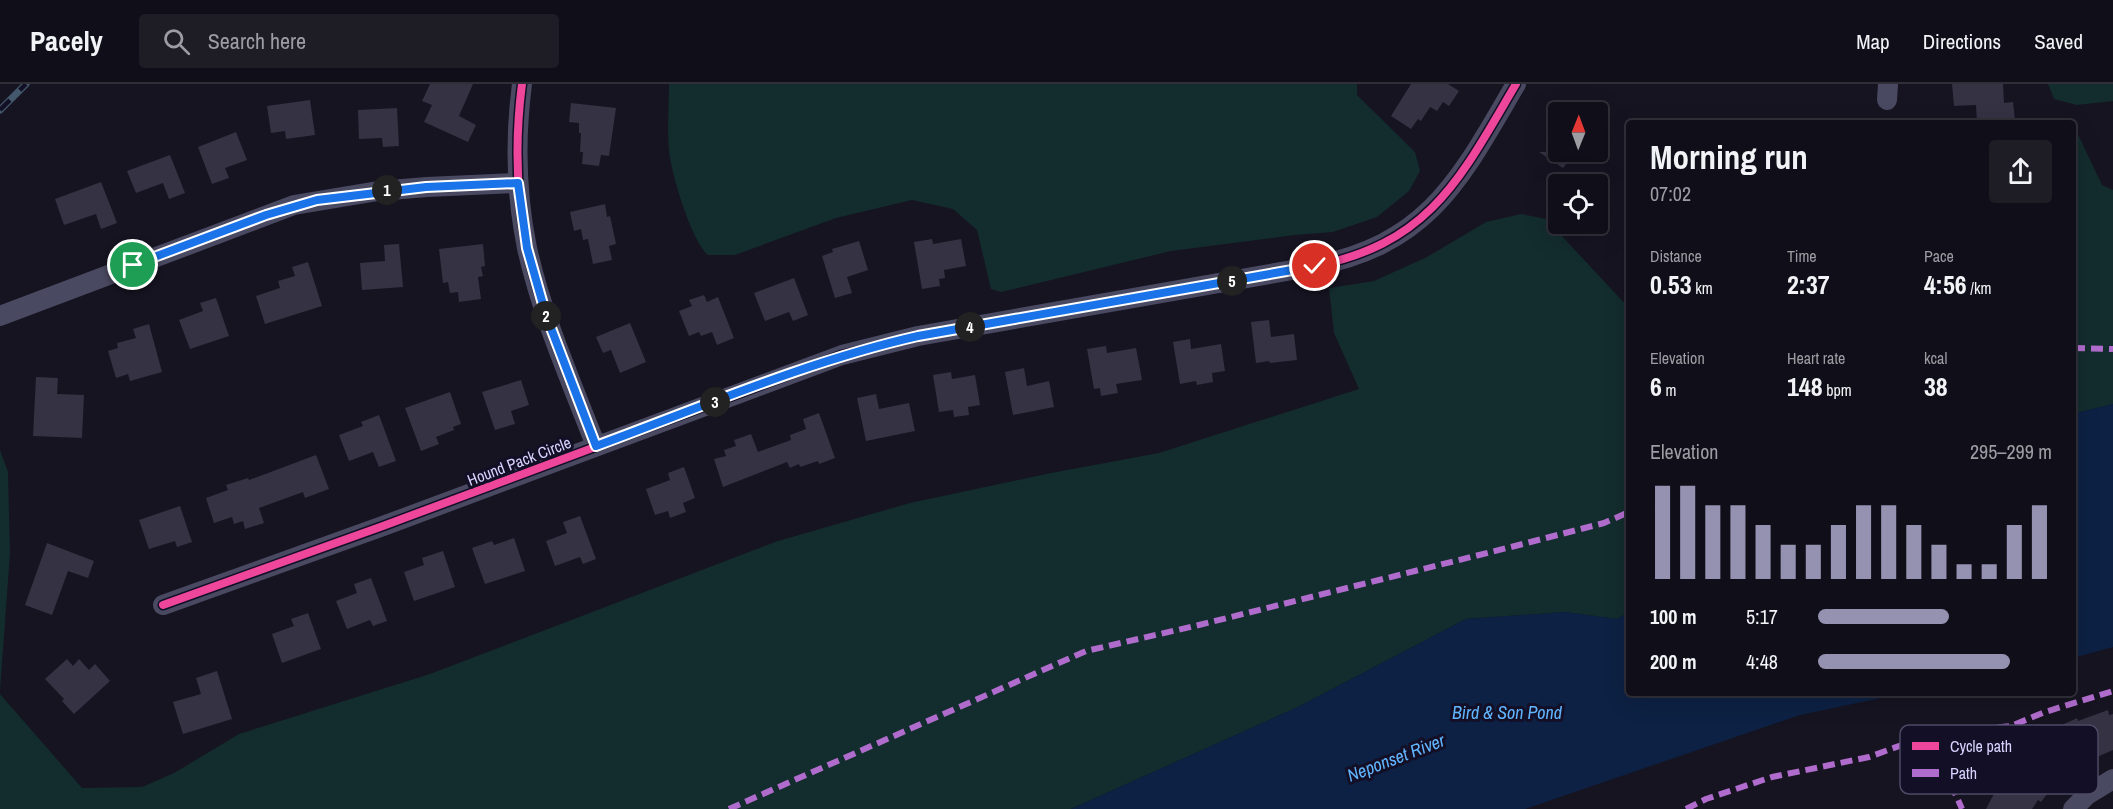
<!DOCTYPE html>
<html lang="en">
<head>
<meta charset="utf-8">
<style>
	body { margin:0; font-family:"Archivo Narrow",sans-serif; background:#1e1d26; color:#f1f3f6; height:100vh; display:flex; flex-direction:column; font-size:22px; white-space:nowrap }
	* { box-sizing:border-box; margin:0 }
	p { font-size:20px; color:#9c9ca2 }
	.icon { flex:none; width:33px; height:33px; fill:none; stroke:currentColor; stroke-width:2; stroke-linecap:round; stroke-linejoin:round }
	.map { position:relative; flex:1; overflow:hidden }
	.details { position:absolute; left:1626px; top:36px; width:450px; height:576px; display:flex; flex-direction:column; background:#100f19; border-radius:6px; box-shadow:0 6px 24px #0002,0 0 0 2px #302f38 }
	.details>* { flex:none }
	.needle { width:39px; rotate:1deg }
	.buttons { position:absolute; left:1548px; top:18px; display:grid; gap:12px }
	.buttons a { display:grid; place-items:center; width:60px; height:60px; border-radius:6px; background:#100f19; box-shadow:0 6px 24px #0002,0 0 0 2px #302f38; font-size:30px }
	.pin { position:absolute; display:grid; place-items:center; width:51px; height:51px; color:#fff; margin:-26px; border:3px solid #fff; border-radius:50%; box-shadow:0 2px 6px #0007 }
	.km { position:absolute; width:30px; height:30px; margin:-15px; border-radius:50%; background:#222; color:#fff; font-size:16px; line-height:30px; text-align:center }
	.round { display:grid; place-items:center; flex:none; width:63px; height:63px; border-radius:6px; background:#1e1d26 }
	.head { display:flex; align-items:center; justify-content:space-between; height:102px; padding:0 24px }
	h1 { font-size:33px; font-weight:800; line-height:45px }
	.stats { display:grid; grid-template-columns:repeat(3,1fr); gap:9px; height:102px; padding:6px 24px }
	.stats div { display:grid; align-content:center }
	.stats b { font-size:26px; font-weight:800 }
	.stats small { font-size:16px; font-weight:400 }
	.stats p { font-size:16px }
	.chart { height:168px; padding:12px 24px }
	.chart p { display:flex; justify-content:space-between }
	.chart svg { width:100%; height:108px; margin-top:6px; stroke:#9591b1; stroke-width:6 }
	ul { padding:0 24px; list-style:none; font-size:20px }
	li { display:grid; grid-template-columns:96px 72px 1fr; align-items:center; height:45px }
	li i { height:15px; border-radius:8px; background:#9591b1 }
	header { display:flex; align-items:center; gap:36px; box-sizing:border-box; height:84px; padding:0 30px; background:#100f19; border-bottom:2px solid #302f38 }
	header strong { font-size:28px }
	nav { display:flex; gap:33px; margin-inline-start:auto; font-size:21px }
	.search { width:420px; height:54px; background:#1e1d26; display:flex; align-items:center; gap:15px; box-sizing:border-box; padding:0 21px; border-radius:6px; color:#9c9ca2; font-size:22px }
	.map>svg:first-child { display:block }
</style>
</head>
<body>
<header>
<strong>Pacely</strong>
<div class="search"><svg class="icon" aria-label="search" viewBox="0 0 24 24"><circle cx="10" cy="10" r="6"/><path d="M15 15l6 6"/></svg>Search here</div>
<nav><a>Map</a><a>Directions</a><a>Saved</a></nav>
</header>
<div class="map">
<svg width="2113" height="725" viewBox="0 0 2113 725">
	<rect width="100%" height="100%" fill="#161421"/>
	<g fill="#132c2d">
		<path d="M669,0H1357V11L1415,68L1420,87L1409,107L1377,133L1333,148L1295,151L1171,167L1001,208L991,205L977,146L953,125L912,116L836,134L735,171H708C691,156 671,89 669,66C667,45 669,22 669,0Z"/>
		<polygon points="2048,0 2113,0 2113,17 2077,21 2054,15"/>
		<polygon points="2073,40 2102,101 2113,106 2113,320 2073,330"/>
		<polygon points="1521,130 1546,135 1629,224 1629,528 1617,535 1565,528 1466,535 1298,623 1071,725 0,725 0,610 82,704 142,703 174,689 239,650 430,590 778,457 910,419 1051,389 1159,369 1359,305 1334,249 1329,204 1374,197 1427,173 1486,138"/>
		<polygon points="0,366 8,388 10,469 0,607"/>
	</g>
	<g fill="#0d2144">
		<polygon points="2113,320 2113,563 2073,574 2073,330"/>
		<polygon points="1565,528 1617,535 1629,528 1629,609 1905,609 1800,631 1525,725 1071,725 1298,623 1466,535"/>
	</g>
	<g fill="#343243">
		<polygon points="430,0 473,0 459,32 476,41 468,58 424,38 432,21 422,17"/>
		<polygon points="1411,0 1448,0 1459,7 1449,22 1443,18 1437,27 1430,23 1421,37 1418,35 1411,45 1391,32"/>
		<polygon points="1952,0 2003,0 2004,19 2013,18 2015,37 2008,37 2008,39 1977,39 1976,21 1954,22"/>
		<polygon points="310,16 315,51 286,55 285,47 271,49 267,22"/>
		<polygon points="571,19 616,24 609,72 601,71 599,82 582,80 583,68 580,68 581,49 579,49 579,39 569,38"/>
		<polygon points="397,24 399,62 383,63 382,54 359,55 358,26"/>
		<polygon points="236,48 247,76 225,84 229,94 212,100 198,63"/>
		<polygon points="1539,68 1575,68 1563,84"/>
		<polygon points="170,71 185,109 169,115 163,99 136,109 127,87"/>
		<polygon points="101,98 117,139 101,145 96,130 64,141 55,115"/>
		<polygon points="605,120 607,133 610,132 616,160 609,162 612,176 593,180 588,155 583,156 581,145 574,147 570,128"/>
		<polygon points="932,155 933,160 961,155 966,182 944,186 945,194 939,195 940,202 922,205 914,158"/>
		<polygon points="859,157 868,186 847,193 852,209 835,214 822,172 833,168 832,165"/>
		<polygon points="399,160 403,203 362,206 360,179 385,177 384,161"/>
		<polygon points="483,160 485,182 481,183 483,192 478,193 481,215 459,218 458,208 450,209 448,198 443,199 439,165"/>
		<polygon points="308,178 322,222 265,240 256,212 280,204 278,197 295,192 292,183"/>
		<polygon points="794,194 808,231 793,237 789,228 765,237 754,209"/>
		<polygon points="704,211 707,218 718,213 734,254 717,261 712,248 701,252 699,248 689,252 679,227 692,222 689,216"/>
		<polygon points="216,214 229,252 190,265 179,236 203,227 200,219"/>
		<polygon points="1269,236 1271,253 1294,250 1297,276 1270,279 1269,277 1256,279 1251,238"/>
		<polygon points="630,239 646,278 620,289 611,266 603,269 596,253"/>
		<polygon points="149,240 162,288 130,297 128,290 116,294 108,267 118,264 117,259 136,254 133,245"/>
		<polygon points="1190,255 1191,265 1221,260 1225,287 1212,289 1213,298 1197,301 1196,297 1180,300 1173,258"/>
		<polygon points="1106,262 1107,269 1136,264 1142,296 1116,300 1118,309 1101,312 1100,304 1094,305 1087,265"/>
		<polygon points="1024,284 1027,302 1049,297 1054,323 1013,331 1005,288"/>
		<polygon points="951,288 952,295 975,291 980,321 968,323 969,331 954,333 953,326 939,328 933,291"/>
		<polygon points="36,293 58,294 57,310 84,311 82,354 33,352"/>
		<polygon points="521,296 529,321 511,327 515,340 495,346 482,308"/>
		<polygon points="450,308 461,340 453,343 454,346 436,353 439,360 421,367 405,324"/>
		<polygon points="876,310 879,325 909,319 915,347 866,357 857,314"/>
		<polygon points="819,329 835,374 819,380 818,377 800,383 799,380 790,384 787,378 723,403 714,375 726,372 724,366 736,362 734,356 751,350 758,368 791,356 790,351 806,345 803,335"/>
		<polygon points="379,331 396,377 379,383 373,368 349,377 339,351 363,342 361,338"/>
		<polygon points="316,371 329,405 305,414 303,408 259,424 264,439 245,445 243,437 234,440 232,433 214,439 206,414 228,406 226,401 248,394 249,396"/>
		<polygon points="684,383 695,414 683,419 686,428 670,434 668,427 655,431 646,405 670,396 668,389"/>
		<polygon points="180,422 192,458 177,463 175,457 149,465 139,436"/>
		<polygon points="580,432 596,475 583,480 580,473 555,482 546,457 567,449 563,438"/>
		<polygon points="514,454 525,487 485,500 472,464 492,457 494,461"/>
		<polygon points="47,459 94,477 88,494 68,487 52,531 25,521"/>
		<polygon points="443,467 455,503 414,517 404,488 424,481 422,474"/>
		<polygon points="371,494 387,537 373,542 370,536 347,545 336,517 357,509 354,500"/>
		<polygon points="308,529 321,565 282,579 272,550 294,542 291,535"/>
		<polygon points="67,575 73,582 79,575 89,586 95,580 110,597 74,630 62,617 64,615 45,595"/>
		<polygon points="217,587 232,635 183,650 173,618 201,610 196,594"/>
		<polygon points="2108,626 2109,631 2113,630 2113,666 2081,680 2083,685 2062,695 2054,707 2051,705 2041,718 2038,716 2032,725 1986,725 1998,702 2003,704 2030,667 2033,669 2055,659 2049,647 2077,634 2078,637"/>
	</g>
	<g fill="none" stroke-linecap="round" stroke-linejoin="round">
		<g stroke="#4a4962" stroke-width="20">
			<path d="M522,0C515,54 516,110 527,164C542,232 571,297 596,362"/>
			<polyline points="1887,16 1888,0"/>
			<polyline points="0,232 294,121 378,107 427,103 518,99"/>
			<path d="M163,521L383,442L842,271L918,252L1315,182C1431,159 1461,93 1516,0"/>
			<polyline points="2073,725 2087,711 2113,695"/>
		</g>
		<defs>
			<polyline id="rail" points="0,26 26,0"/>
		</defs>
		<use href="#rail" stroke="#43596b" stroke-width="7"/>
		<use href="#rail" stroke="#130f26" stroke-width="4.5" stroke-dasharray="14" stroke-linecap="butt"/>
		<g stroke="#b06ccc" stroke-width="6" stroke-dasharray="12 6" stroke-linecap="butt">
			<polyline points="2073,264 2113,265"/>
			<path d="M1938,648C1934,668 1954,706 1962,725"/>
			<polyline points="729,725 1086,567 1199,541 1515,462 1604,439 1629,428"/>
			<polyline points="1686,725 1706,715 1772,693 1869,673 1943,646 1983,645 2011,642 2045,628 2113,607"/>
		</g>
		<defs>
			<g id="cycleway">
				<path d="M522,0C515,54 516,110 527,164C542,232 571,297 596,362"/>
				<path d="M163,521L383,442L842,271L918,252L1315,182C1431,159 1461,93 1516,0"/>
			</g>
		</defs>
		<use href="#cycleway" stroke="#130f26" stroke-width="11"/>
		<use href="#cycleway" stroke="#ed469a" stroke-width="8"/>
	</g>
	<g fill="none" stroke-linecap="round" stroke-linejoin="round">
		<defs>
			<path id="route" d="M133,181L266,131L317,116L426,103L518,99L527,164L546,231L596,362C702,323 808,277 918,252L1315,182"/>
		</defs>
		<use href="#route" stroke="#fff" stroke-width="12"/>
		<use href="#route" stroke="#1a73e8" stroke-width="8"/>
	</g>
	<g text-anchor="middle" stroke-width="6" stroke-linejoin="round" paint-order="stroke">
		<g font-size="16" fill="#d9d4ff" stroke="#130f26">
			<text transform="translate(519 377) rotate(-21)" y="6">Hound Pack Circle</text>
		</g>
		<g font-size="18" font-style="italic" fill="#62b6ff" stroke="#130f26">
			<text x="1507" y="635">Bird &amp; Son Pond</text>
			<text transform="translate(1396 674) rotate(-21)" y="6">Neponset River</text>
		</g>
	</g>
	<rect x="1900" y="641" width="198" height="69" rx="9" fill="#130f26" stroke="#4e4a67" stroke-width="1.5"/>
	<rect x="1912" y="658" width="27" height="8" fill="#ed469a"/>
	<rect x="1912" y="685" width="27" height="8" fill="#b06ccc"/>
	<g font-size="16" fill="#d9d4ff">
		<text x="1950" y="668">Cycle path</text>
		<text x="1950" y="695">Path</text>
	</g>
</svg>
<div class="buttons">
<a><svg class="needle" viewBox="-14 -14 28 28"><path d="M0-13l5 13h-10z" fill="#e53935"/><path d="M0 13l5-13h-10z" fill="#9c9ca2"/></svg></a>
<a><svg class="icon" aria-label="locate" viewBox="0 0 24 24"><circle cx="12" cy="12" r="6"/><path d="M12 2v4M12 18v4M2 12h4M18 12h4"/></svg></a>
</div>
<div class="pin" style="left:133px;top:181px;background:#1e9e55"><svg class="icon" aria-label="arrive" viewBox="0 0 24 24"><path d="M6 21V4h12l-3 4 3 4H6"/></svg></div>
<div class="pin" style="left:1315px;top:182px;background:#d93025"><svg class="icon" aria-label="check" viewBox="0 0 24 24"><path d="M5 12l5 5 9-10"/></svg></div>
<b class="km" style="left:387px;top:106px">1</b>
<b class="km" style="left:546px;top:232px">2</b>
<b class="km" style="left:715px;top:318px">3</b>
<b class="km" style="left:970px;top:243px">4</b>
<b class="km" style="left:1232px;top:197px">5</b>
<section class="details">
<div class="head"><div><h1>Morning run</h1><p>07:02</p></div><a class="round"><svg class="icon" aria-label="share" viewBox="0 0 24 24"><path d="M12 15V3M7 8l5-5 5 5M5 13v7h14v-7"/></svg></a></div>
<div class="stats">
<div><p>Distance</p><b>0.53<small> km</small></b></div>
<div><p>Time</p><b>2:37</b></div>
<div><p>Pace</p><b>4:56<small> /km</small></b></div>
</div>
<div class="stats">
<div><p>Elevation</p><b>6<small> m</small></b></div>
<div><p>Heart rate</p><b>148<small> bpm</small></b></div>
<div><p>kcal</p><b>38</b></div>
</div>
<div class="chart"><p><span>Elevation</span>295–299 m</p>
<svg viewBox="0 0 160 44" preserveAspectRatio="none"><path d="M5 44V6M15 44V6M25 44V14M35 44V14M45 44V22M55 44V30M65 44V30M75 44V22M85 44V14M95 44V14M105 44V22M115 44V30M125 44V38M135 44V38M145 44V22M155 44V14"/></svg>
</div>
<ul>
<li><b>100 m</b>5:17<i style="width:56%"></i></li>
<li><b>200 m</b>4:48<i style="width:82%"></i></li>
</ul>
</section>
</div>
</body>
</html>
